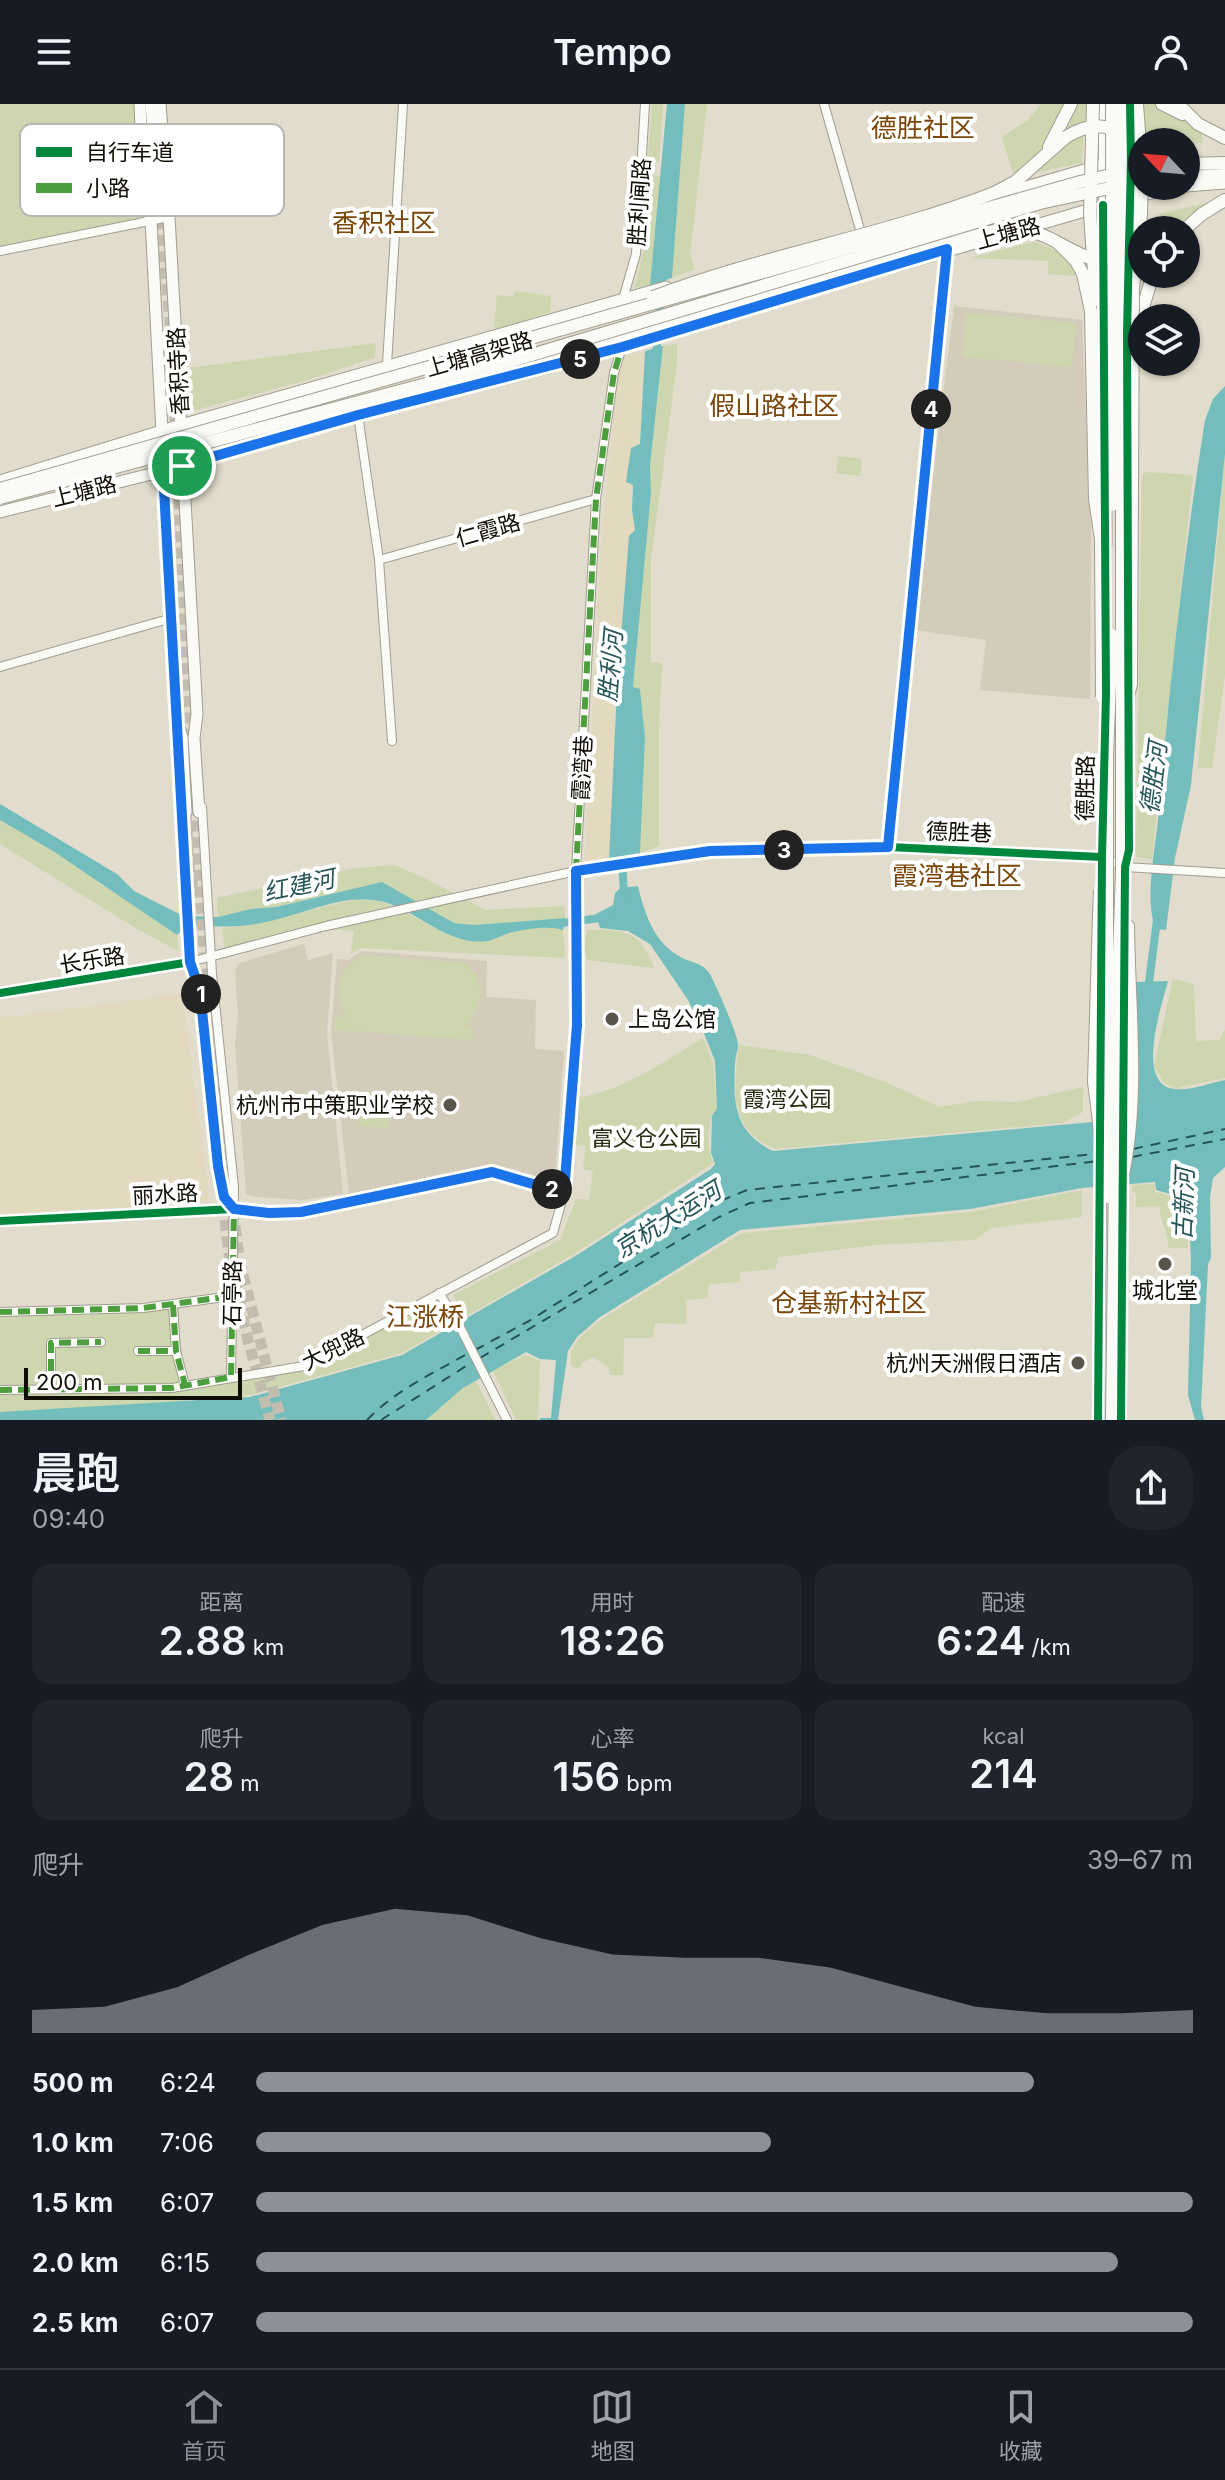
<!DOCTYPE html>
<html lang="zh">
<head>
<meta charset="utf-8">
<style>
	body { margin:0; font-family:Inter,"Noto Sans SC",sans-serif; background:#20242c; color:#f1f3f6; height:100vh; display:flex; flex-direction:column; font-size:30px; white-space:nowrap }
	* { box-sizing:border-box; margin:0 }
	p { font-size:26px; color:#9ea1a6 }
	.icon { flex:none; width:44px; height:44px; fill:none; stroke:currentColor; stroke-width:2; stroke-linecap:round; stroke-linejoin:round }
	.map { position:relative; height:1316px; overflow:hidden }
	.details { display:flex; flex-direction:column; background:#171b24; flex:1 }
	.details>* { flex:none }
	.needle { width:52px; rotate:296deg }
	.tools { position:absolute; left:1128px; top:24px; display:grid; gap:16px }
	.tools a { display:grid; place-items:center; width:72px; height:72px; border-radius:50%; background:#171b24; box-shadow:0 2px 6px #0004; font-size:40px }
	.scale { position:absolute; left:24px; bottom:20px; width:218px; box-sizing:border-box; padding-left:8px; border:4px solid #100d04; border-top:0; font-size:22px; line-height:28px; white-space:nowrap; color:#100d04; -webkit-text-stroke:6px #fff; paint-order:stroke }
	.pin { position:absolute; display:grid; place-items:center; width:68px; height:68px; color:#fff; margin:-34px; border:4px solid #fff; border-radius:50%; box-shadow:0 2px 8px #0007 }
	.km { position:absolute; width:40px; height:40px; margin:-20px; border-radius:50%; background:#222; color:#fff; font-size:22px; line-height:40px; text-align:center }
	.round { display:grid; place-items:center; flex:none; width:84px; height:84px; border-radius:32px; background:#20242c }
	.summary { display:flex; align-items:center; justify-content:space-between; height:136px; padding:0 32px }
	h1 { font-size:44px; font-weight:600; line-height:60px }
	.metrics { display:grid; grid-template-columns:repeat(3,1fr); gap:12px; height:136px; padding:8px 32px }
	.metrics div { display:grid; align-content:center; border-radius:20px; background:#20242c; text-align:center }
	.metrics b { font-size:40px; font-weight:600 }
	.metrics small { font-size:22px; font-weight:400 }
	.metrics p { font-size:22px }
	.chart { height:224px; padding:16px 32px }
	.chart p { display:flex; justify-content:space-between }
	.chart svg { width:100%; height:144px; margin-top:8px; fill:#8c9099; opacity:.7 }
	ul { padding:0 32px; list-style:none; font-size:26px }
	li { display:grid; grid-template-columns:128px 96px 1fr; align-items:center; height:60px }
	li i { height:20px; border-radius:10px; background:#8c9099 }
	header { display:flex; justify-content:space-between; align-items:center; height:104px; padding:0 32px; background:#171b24; font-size:36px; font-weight:600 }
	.tabs { display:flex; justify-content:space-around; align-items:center; height:112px; border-top:2px solid #363941; background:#171b24; font-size:22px; color:#9ea1a6 }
	.tabs a { display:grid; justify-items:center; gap:4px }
	.tabs .selected { color:#8c9099 }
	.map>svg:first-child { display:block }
</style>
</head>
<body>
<header><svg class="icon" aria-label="menu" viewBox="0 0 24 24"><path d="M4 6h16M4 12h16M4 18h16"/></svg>Tempo<svg class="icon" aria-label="person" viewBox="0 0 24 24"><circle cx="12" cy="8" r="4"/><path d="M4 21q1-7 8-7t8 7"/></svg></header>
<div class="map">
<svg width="1225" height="1316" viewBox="0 0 1225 1316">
	<rect width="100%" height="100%" fill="#e1dccc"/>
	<g fill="#e2d9be">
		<polygon points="645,247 640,340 637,343 633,381 635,426 617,584 609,755 585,759 600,460 618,264 624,252"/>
		<polygon points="182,890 210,1098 0,1110 0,914"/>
	</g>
	<g fill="#d4ccba">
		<polygon points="954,202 1082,216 1091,422 1090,595 980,586 986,536 914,526"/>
		<polygon points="304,840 308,856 333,849 327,929 343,1090 303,1096 254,1093 246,1090 235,940 238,912 235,867 239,859"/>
		<polygon points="362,847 487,857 486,893 536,896 535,945 564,947 555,1072 549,1077 497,1064 379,1089 349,1090 331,928 337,855 349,856"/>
	</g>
	<g fill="#cdd6af">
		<polygon points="0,0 148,0 151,116 0,147"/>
		<polygon points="652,0 663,0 659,58 648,57"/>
		<polygon points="685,0 707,0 690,151 695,165 672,174"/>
		<polygon points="1041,0 1087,0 1081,59 1014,73 1002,33 1028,16"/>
		<polygon points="1143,0 1173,0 1174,10 1202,28 1202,39 1146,38"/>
		<polygon points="646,70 661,72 650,181 634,184 643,150"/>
		<polygon points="1206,99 1171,126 1155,126 1160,110"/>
		<path d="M1034,138C1052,144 1073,151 1075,172L1048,170V157L969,154Z"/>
		<polygon points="515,187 551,192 550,208 496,226 494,223 497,191 514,193"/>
		<polygon points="966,209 1076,219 1072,263 962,253"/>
		<polygon points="376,239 375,253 304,277 192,307 188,264"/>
		<polygon points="677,240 677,258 651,456 651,558 662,559 659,622 659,742 640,749 645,633 640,586 633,584 651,389 650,362 663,242"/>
		<polygon points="1225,350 1225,570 1212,664 1198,664"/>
		<polygon points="838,352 862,355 860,372 836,369"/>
		<polygon points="1147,368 1193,371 1152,755 1136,753 1142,371"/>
		<polygon points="0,716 53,747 177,831 178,847 134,823 0,740"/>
		<polygon points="394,761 423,773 485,806 565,802 565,814 474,821 454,819 382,778 276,803 251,805 218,813 217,794 356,764"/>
		<path d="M363,795C407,797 440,841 485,837C493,837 501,832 508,829C523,825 549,821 563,826L565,854L360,844L351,849L354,827L323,824L226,852L222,824C270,822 315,801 363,795Z"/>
		<path d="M587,826C626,826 639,825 654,864L587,856L584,841Z"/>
		<path d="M363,851L464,859C489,876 483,901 466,923H474L473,936L334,926L335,913H346C332,886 336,866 363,851Z"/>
		<polygon points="1173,875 1194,880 1196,937 1219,936 1225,926 1225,974 1177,984 1165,980 1154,962"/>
		<path d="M703,934L713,958L717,1004C706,1017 707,1043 713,1059L577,1148L465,1213L453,1191L560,1136L576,1095L589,1096L593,1067L583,1065L586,1042L574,1041L580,993C621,988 667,956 703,934Z"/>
		<path d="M739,941L810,951L885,978L940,1003L977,997L1018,998L1083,983V1008L1063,1019L775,1045C727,1025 734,983 739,941Z"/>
		<polygon points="364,988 390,990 389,1005 362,1003"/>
		<polygon points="362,1006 389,1007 388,1024 360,1022"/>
		<path d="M1154,1080L1155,1088L1186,1096L1188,1144H1168C1168,1127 1161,1118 1159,1102L1136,1103V1089L1132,1088V1081Z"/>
		<polygon points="1082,1086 1082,1113 992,1124 975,1136 875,1141 778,1153 776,1165 740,1168 740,1178 709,1180 707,1194 686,1196 686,1220 655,1219 653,1234 624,1234 623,1271 610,1271 608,1263 593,1253 582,1259 578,1265 571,1261 571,1247 580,1233 602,1215 742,1129 971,1108"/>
		<polygon points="177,1199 185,1283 231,1275 327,1253 430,1199 435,1200 448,1222 402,1249 250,1291 187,1295 187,1300 0,1312 0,1204"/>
		<polygon points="526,1251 540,1257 538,1316 516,1316 493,1266"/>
		<polygon points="476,1277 495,1316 426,1316 463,1284"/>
	</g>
	<g fill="#73bebd">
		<polygon points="667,0 685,0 672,174 650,181"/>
		<polygon points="663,242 650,362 651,389 633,583 640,585 645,633 640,749 609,755 617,584 629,432 635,426 632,406 633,381 626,378 631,344 640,340 645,247"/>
		<path d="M1225,282V350L1191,681L1175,754L1166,826L1156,825C1144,798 1155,746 1158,716C1169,583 1184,448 1205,316L1213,295Z"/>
		<path d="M0,700L117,770L134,787L183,812L218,813L251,805L276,803L382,778L454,819L474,821L565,814L563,826C549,821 524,825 509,829C502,831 494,836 487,837C444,843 413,800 373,796C342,792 308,808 278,815C247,824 219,824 188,820L177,831L53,747L0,716Z"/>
		<path d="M638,782C645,812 656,844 687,856C698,860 705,861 711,872C717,884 738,930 738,941C738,947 735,953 735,959C733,999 734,1028 773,1047L1136,1014L1134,878L1168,877C1162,901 1134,981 1175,985C1190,987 1210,979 1225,976V1063L1213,1074L1210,1093L1211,1154L1208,1160L1201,1303L1204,1316H1195L1188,1291L1191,1155L1188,1095L1156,1086L1155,1078L1082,1084L970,1105L740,1126L600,1213L577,1233L568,1247L558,1316H540V1314H551L556,1256L540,1255L526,1248L463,1284L426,1316H0V1308L250,1293L402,1251L577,1151L711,1065L715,1060L711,1049L712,1012L717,1004L715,957L703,927L688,896L650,840L628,827L600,824L596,810L613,801L615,789L621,784Z"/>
	</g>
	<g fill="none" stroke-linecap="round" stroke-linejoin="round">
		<g stroke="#73bebd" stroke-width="8">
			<polyline points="656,253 663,167"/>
			<polyline points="622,753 624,791"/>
			<polyline points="554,820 608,813"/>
			<polyline points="1148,886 1157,816"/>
		</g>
		<g stroke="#265558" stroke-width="2" stroke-dasharray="10 8" stroke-linecap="butt">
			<polyline points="1133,1045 1225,1025"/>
			<polyline points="1132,1053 1225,1035"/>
			<polyline points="475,1246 529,1217 718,1098 747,1086 1095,1050"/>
			<polyline points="480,1254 719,1113 750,1099 1098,1057"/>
			<path d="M367,1316C396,1286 433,1269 469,1249"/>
			<polyline points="381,1316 474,1257"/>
		</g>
		<g stroke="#c2bdae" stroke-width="11" stroke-dasharray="11 5.5" stroke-linecap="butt">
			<polyline points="156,65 170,215 191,635"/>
			<polyline points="195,700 206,880 232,1097"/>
			<polyline points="186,708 189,765 194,791"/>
			<polyline points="221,1083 229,1150 248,1236 270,1316"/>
			<polyline points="235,1122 240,1160 281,1316"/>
		</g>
		<defs>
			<g id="minor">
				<polyline points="824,0 861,129"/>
				<polyline points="0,147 169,113"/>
				<polyline points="623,195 636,150 645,0"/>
				<polyline points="387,260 403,0"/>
				<polyline points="358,311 379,456 392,637"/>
				<polyline points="379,456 596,395"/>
				<polyline points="0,563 172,514"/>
				<polyline points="181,701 190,858 200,887 218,1062 224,1093 233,1105"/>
				<polyline points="202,703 212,870 234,1083 231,1273"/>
				<polyline points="888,743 947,145"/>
				<polyline points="0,889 190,858 326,822 576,767 710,747 888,743 984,746 1102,753 1125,763 1225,769"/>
				<polyline points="0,1117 234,1105 269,1109 301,1108 492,1068 564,1089"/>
				<polyline points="439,1189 456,1215 507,1316"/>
				<polyline points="173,1201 176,1247 185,1281"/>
				<polyline points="0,1208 143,1204 232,1192"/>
				<polyline points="138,1247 176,1247"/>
				<polyline points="51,1285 51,1239 101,1238"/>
				<polyline points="0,1286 172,1284 304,1262 553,1129 564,1089 575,974 577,921 576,767 596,395 614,269 622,243"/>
			</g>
			<g id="major">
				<polyline points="140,0 144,93 151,116 177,618 182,633 186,708"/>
				<polyline points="151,0 156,65"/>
				<polyline points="160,0 169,113 197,610 194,634 199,708"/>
				<polyline points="1104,0 1106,440"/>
				<polyline points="1186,82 1225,79"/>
				<polyline points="995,92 1098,62"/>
				<polyline points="1134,93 1184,82"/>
				<polyline points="1128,144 1131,57 1130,0"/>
				<polyline points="0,377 181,321 666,183"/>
				<polyline points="0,408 163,367 358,311 547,264 1098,103"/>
				<polyline points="1125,763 1129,746 1128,617"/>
				<polyline points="1122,1051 1123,925"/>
				<polyline points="1098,1316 1101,1037"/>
				<polyline points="1121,1316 1122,1069"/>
			</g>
			<g id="highway">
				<polyline points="1162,0 1182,10"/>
				<polyline points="1178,0 1198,20 1225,34"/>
				<polyline points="1049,43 1071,0"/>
				<polyline points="1186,60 1225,59"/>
				<polyline points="1186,73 1225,71"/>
				<polyline points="994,89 1015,78 1066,33"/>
				<polyline points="1184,126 1202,110 1225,96"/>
				<polyline points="1140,233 1144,200 1153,170"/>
				<polyline points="531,255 699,213 967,133 998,126"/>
				<polyline points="1099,811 1094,978 1101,1034"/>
				<path d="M1122,1075C1140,994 1129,905 1128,822"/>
			</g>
		</defs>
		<use href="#minor" stroke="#a19d91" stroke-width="10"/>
		<use href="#major" stroke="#a19d91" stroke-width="13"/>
		<use href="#highway" stroke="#a19d91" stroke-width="14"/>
		<use href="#minor" stroke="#fafaf7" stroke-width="8"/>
		<use href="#major" stroke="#fafaf7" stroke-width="11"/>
		<use href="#highway" stroke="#fafaf7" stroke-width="12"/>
		<defs>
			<g id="highway-bridge">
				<polyline points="1093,0 1090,110 1096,196"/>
				<polyline points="1137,0 1141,54"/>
				<path d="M1066,33C1101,11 1127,24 1141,60"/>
				<path d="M998,126C1013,125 1028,125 1042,131C1073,143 1111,181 1134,132"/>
				<polyline points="1058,139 1076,157 1083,170 1091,207 1095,395 1101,435 1102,593"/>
				<path d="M653,193C764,151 882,132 994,89"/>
				<polyline points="0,385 1080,78 1142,64"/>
				<polyline points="0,394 501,260 1040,99 1142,77"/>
				<polyline points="1112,401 1112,0"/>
				<polyline points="1125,604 1131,580 1133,183 1140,133 1142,82"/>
				<polyline points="1099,811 1100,786"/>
				<polyline points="1107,1093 1107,652 1112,531"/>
				<polyline points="1112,1316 1117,901 1122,770 1122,0"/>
			</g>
		</defs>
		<use href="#highway-bridge" stroke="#a19d91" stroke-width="14" stroke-linecap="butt"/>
		<use href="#highway-bridge" stroke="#fafaf7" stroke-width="12"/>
		<g stroke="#4d9f3d" stroke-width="6" stroke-dasharray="12 6" stroke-linecap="butt">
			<polyline points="576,767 596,395 614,269 622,243"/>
			<polyline points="173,1201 176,1247 185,1281"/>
			<polyline points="0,1208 143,1204 232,1192"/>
			<polyline points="138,1247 176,1247"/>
			<polyline points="51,1285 51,1239 101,1238"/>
			<polyline points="0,1286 172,1284 231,1273 234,1105"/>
		</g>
		<defs>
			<g id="cycleway">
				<polyline points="0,889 190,858"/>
				<polyline points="0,1117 234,1105 269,1109 301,1108 492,1068 564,1089 577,921 576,767 710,747 888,743 1102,753"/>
				<polyline points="1098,1316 1102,753 1106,590 1103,101"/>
				<polyline points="1121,1316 1125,763 1129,746 1127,228 1131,57 1130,0"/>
			</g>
		</defs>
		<use href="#cycleway" stroke="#fff" stroke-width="13"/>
		<use href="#cycleway" stroke="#00873e" stroke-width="8"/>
	</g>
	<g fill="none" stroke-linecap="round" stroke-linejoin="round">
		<defs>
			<polygon id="route" points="947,145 888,743 710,747 576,767 577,921 564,1089 492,1068 301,1108 269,1109 234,1105 224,1093 218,1062 200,887 190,858 163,367 358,311 622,243"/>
		</defs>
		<use href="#route" stroke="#fff" stroke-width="16"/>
		<use href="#route" stroke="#1a73e8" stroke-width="10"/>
	</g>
	<g fill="#59554a" stroke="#fff" stroke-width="3">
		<circle cx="612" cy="915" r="8"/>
		<circle cx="450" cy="1001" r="8"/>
		<circle cx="1165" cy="1160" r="8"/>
		<circle cx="1078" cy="1259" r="8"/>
	</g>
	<g text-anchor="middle" stroke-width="8" stroke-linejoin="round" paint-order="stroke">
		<g font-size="22" fill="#100d04" stroke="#fff">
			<text transform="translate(639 98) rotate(-86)" y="8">胜利闸路</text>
			<text transform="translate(1008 129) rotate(-15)" y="8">上塘路</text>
			<text transform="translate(479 250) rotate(-16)" y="8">上塘高架路</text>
			<text transform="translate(178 267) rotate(-93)" y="8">香积寺路</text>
			<text transform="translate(84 387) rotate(-14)" y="8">上塘路</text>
			<text transform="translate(488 426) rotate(-16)" y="8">仁霞路</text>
			<text transform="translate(582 664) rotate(-87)" y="8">霞湾巷</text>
			<text transform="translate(1085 684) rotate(-89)" y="8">德胜路</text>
			<text transform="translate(959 728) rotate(2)" y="8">德胜巷</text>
			<text transform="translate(92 856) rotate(-9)" y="8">长乐路</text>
			<text transform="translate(165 1090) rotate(-3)" y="8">丽水路</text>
			<text transform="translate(232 1189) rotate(-89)" y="8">石亭路</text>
			<text transform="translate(333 1245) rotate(-26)" y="8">大兜路</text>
		</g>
		<g font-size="22" fill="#100d04" stroke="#fff" text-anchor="end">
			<text x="628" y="923" text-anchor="start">上岛公馆</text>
			<text x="434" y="1009">杭州市中策职业学校</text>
			<text x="1165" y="1194" text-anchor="middle">城北堂</text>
			<text x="1062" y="1267">杭州天洲假日酒店</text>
		</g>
		<g font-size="22" fill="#252e10" stroke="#fff">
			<text x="787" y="1003">霞湾公园</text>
			<text x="646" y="1042">富义仓公园</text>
		</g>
		<g font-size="24" font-style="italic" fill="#265558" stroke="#fff">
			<text transform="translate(611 562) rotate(-85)" y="8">胜利河</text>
			<text transform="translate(1154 674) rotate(-83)" y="8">德胜河</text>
			<text transform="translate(299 782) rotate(-12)" y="8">红建河</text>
			<text transform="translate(1184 1100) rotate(-88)" y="8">古新河</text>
			<text transform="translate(668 1116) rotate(-32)" y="8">京杭大运河</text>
		</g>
		<g font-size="26" fill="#7b4607" stroke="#fff">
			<text x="923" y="33">德胜社区</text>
			<text x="384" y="128">香积社区</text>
			<text x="774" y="311">假山路社区</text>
			<text x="957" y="781">霞湾巷社区</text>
			<text x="849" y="1208">仓基新村社区</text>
			<text x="425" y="1222">江涨桥</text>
		</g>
	</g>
	<rect x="20" y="20" width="264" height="92" rx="12" fill="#fff" stroke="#b7b6b4" stroke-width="2"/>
	<rect x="36" y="43" width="36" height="10" fill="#00873e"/>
	<rect x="36" y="79" width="36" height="10" fill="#4d9f3d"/>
	<g font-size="22" fill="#100d04">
		<text x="86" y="56">自行车道</text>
		<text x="86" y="92">小路</text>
	</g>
</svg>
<div class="tools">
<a><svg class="needle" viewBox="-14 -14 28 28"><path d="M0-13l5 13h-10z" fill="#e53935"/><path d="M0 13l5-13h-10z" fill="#9ea1a6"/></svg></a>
<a><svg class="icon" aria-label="locate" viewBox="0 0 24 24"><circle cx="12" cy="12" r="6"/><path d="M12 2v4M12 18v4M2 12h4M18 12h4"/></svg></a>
<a><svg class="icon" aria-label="layers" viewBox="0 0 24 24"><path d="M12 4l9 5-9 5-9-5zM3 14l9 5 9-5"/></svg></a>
</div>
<div class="scale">200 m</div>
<div class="pin" style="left:182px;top:362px;background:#1e9e55"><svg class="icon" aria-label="arrive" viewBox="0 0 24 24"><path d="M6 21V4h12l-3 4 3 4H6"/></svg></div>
<b class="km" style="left:201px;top:890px">1</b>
<b class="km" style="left:552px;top:1085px">2</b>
<b class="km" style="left:784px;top:746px">3</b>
<b class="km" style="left:931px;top:305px">4</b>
<b class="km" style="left:580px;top:255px">5</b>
</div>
<section class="details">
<div class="summary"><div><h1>晨跑</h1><p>09:40</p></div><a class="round"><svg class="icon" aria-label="share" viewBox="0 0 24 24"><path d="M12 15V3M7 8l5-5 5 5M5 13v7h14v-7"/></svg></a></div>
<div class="metrics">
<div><p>距离</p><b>2.88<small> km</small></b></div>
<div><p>用时</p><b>18:26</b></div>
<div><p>配速</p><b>6:24<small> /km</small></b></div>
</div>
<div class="metrics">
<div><p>爬升</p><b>28<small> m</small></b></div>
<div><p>心率</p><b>156<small> bpm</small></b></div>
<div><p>kcal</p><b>214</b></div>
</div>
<div class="chart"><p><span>爬升</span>39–67 m</p>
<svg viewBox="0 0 160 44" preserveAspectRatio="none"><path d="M0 44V37L10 36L20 30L30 20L40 11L50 6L60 8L70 15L80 20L90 21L100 21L110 24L120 30L130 36L140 38L150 38L160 37V44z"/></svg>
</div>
<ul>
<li><b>500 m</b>6:24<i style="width:83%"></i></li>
<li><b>1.0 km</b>7:06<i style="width:55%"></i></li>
<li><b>1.5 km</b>6:07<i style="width:100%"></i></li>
<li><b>2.0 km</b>6:15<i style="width:92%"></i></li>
<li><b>2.5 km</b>6:07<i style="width:100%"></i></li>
</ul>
</section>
<nav class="tabs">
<a class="selected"><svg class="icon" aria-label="home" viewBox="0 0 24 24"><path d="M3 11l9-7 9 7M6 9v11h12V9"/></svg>首页</a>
<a><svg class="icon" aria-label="map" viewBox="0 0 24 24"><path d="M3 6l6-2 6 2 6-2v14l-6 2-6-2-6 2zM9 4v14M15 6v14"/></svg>地图</a>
<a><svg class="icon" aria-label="saved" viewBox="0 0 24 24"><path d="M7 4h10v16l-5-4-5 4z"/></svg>收藏</a>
</nav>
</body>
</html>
